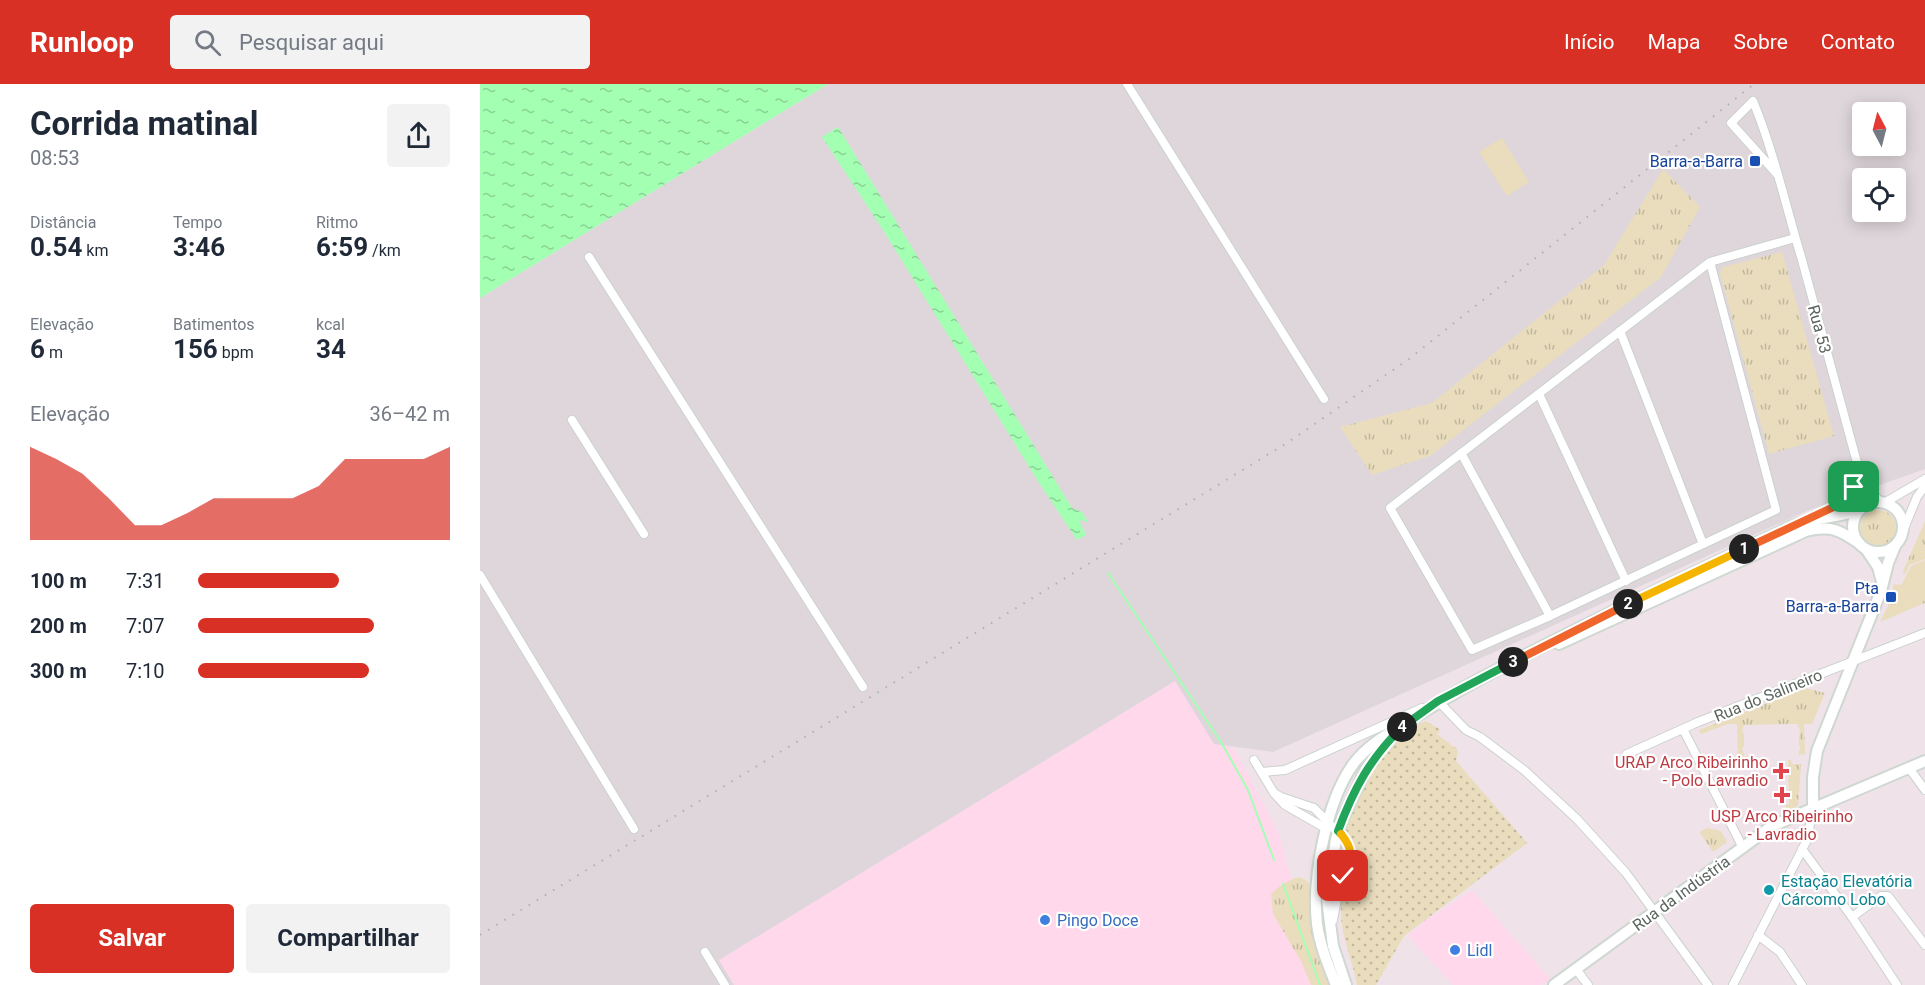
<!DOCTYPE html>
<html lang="pt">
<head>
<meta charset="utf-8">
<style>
	body { margin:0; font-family:Roboto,sans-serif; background:#f2f2f3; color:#1f2937; height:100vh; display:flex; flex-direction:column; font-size:22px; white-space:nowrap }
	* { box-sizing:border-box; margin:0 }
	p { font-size:20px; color:#747a83 }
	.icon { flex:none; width:33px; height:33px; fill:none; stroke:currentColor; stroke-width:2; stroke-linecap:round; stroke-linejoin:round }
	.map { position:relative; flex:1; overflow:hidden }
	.panel { display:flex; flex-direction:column; background:#fff; width:480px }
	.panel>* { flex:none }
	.needle { width:39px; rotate:353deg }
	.fabs { position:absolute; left:1372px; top:18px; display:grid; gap:12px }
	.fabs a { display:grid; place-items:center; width:54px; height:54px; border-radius:6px; background:#fff; box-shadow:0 3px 15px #0003; font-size:30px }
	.pin { position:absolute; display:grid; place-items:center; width:51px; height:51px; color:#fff; margin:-26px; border-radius:12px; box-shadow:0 3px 9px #0006 }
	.km { position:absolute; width:30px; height:30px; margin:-15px; border-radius:50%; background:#222; color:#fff; font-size:16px; line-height:30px; text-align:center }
	.round { display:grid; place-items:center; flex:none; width:63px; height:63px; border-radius:6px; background:#f2f2f3 }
	.headline { display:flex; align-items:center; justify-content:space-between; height:102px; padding:0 30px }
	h1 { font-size:33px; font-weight:700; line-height:45px }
	.figures { display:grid; grid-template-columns:repeat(3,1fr); gap:9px; height:102px; padding:6px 30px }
	.figures div { display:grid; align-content:center }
	.figures b { font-size:26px; font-weight:700 }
	.figures small { font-size:16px; font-weight:400 }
	.figures p { font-size:16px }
	.chart { height:168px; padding:12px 30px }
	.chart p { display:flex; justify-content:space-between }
	.chart svg { width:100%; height:108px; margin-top:6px; fill:#d93025; opacity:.7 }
	.cta { display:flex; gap:12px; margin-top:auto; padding:12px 30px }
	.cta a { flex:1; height:69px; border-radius:6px; background:#d93025; color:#fff; font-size:24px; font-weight:700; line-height:69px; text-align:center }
	.cta a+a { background:#f2f2f3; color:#1f2937 }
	ul { padding:0 30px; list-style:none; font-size:20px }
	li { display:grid; grid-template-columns:96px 72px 1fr; align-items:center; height:45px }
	li i { height:15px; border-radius:8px; background:#d93025 }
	header { display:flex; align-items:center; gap:36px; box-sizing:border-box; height:84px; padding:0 30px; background:#d93025; color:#fff }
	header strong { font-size:28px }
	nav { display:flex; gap:33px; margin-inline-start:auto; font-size:21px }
	.search { width:420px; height:54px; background:#f2f2f3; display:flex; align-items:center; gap:15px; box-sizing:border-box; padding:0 21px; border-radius:6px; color:#747a83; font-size:22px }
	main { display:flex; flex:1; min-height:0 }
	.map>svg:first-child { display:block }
</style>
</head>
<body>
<header>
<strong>Runloop</strong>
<div class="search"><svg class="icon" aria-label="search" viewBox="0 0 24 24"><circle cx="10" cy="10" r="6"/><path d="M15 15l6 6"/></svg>Pesquisar aqui</div>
<nav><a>Início</a><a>Mapa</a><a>Sobre</a><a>Contato</a></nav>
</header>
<main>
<section class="panel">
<div class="headline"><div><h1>Corrida matinal</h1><p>08:53</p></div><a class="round"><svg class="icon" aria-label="share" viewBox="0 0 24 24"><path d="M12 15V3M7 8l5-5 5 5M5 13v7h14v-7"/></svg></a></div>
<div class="figures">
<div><p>Distância</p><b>0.54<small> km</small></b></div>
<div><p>Tempo</p><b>3:46</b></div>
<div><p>Ritmo</p><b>6:59<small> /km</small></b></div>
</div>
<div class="figures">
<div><p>Elevação</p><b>6<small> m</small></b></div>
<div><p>Batimentos</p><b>156<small> bpm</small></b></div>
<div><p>kcal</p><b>34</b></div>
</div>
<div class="chart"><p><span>Elevação</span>36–42 m</p>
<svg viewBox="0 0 160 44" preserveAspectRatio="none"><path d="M0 44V6L10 11L20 17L30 27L40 38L50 38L60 33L70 27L80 27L90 27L100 27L110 22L120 11L130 11L140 11L150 11L160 6V44z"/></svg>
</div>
<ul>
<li><b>100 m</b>7:31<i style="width:56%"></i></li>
<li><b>200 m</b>7:07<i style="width:70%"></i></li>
<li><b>300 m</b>7:10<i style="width:68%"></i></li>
</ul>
<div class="cta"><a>Salvar</a><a>Compartilhar</a></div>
</section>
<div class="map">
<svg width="1445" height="901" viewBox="0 0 1445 901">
	<defs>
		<pattern id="grass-tufts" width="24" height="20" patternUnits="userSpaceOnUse" patternTransform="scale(1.5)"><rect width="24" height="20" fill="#e9ddbd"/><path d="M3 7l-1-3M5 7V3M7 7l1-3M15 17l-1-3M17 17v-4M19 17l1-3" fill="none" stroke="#c0b79d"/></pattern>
		<pattern id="park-dots" width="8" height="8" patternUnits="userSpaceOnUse" patternTransform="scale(1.5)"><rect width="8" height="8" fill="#e9ddbd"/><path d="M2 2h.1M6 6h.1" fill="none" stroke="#c0b79d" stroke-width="1.8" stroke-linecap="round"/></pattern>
		<pattern id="water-ripples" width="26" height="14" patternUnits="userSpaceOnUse" patternTransform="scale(1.5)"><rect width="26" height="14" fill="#a3ffb2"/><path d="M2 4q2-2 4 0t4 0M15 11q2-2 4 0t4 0" fill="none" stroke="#88d294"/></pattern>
	</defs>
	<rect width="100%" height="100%" fill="#efe3e9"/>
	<g fill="#ffd8ec">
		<polygon points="695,597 734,660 753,663 799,750 840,901 254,901 239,876"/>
		<polygon points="992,806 1071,896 1061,901 973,901 928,852 945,837"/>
	</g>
	<path fill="#ded6da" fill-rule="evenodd" d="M348,0H1445V385L1329,426L793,668L734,660L695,597L239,876L254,901H0V214ZM1383,28H1416V62H1383ZM1383,94H1416V128H1383Z"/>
	<g fill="url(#grass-tufts)">
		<polygon points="1183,85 1220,123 1181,193 950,372 892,391 860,343 952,319 1124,181"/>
		<polygon points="1302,168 1354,352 1289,370 1240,189 1243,183"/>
		<circle cx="1398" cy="444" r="18"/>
		<polygon points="1445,437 1445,475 1429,481 1426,489 1424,490 1423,487"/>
		<polygon points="1413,500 1419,501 1428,523 1445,516 1445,519 1400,538 1413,512"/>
		<path d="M1325,604L1345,609L1332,640H1324L1325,670L1318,671L1320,664C1318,657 1319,653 1320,646L1317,640L1264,641L1262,647L1264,650V662L1262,665L1264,672L1275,671V682H1260L1258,680L1257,640H1248L1221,650L1219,646Z"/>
		<polygon points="1308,676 1311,676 1312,680 1321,680 1318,722 1306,728 1304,720 1309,720"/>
		<polygon points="1227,744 1241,747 1247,758 1233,768 1220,749 1221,747"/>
		<path d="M820,793L826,796L830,802L832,845L854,901H831L821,877L793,830L791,810C799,802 809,795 820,793Z"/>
	</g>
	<path fill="url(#park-dots)" d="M946,637L961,646L957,650L978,666L976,677L1047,759L924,852L896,901H877C873,876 861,854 861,828C860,794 891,777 864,746C881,707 892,682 923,652C930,645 937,640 946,637Z"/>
	<g fill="#e9ddbd">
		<polygon points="1022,54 1049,98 1027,112 999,68"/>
		<polygon points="1445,476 1445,516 1428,523 1419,501 1422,500 1431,482"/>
	</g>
	<g fill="url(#water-ripples)">
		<polygon points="0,0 348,0 0,214"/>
		<polygon points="358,43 592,424 602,428 608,438 599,436 606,451 597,456 556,394 403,146 342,53"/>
	</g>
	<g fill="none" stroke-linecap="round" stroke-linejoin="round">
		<g stroke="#a3ffb2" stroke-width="2">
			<polyline points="628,489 741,658 768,706 794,776"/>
			<polyline points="803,800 840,901"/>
		</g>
		<defs>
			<g id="street">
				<polyline points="647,0 844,315"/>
				<path d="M1297,90L1251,39L1273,17C1294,68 1306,123 1322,176L1379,386L1383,401L1382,425"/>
				<polyline points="109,173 383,603"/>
				<polyline points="1230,178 1296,426 1070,532 992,566 910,424 1230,178 1315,154"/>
				<polyline points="1140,247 1223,460"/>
				<polyline points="1059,310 1146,497"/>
				<polyline points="92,336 164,450"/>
				<polyline points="981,369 1070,532"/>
				<polyline points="1383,401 1402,419"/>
				<polyline points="1404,419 1445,395"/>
				<polyline points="1423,447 1437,413 1445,402"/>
				<polyline points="0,491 154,745"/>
				<polyline points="956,618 958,617 986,646 1000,653 1044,686 1097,735 1146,789 1228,901"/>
				<polyline points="1203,645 1263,764"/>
				<polyline points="1147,670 1218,638 1445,549"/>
				<polyline points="774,676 794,709 805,721 845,744"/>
				<polyline points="1429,684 1445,706"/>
				<polyline points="782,688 805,686 942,624"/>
				<polyline points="794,709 801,713 834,724 868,759 871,770 859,804 853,836"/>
				<polyline points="1322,765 1372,833 1417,901"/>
				<polyline points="1372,833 1401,812 1408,812 1445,861"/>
				<polyline points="1278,851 1300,868 1322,901"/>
				<polyline points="225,868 245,901"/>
				<polyline points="1096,885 1108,901"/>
				<polyline points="1253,901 1327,756 1333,724"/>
			</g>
			<g id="secondary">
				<circle cx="1398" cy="443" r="25"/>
				<path d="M1334,433C1361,420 1371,415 1379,386"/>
				<polyline points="1386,465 1398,483 1402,498"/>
				<path d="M1079,560L1326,447C1351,441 1360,446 1380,460"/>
				<polyline points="1333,724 1333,693 1337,667 1401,507 1408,479 1415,462"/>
				<path d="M856,901C848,881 840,862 837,840C832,794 846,717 874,679C889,660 908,650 927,638C951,623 974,609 998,596C1101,541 1207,492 1312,442C1334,433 1358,434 1380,426"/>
				<polyline points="866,901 853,862 847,816 856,755 862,736 886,685 900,665 917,648"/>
				<polyline points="1074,901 1292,742 1445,677"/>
			</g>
		</defs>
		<use href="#street" stroke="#cad2cd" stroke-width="10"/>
		<use href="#secondary" stroke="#ced8d1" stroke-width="14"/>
		<use href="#street" stroke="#fff" stroke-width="8"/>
		<use href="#secondary" stroke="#fff" stroke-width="10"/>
		<polyline stroke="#aeb1af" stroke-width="2" stroke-dasharray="1.5 8" stroke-linecap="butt" points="0,851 810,357 929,275 1274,0"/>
	</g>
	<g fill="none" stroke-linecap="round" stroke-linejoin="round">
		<defs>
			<polyline id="split-1" points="1264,465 1358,421 1365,416 1374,403"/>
			<polyline id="split-2" points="1148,520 1264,465"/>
			<polyline id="split-3" points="1033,578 1148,520"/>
			<polyline id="split-4" points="922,643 958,617 1033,578"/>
			<path id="split-5" d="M861,750L858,747C874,704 890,675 922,643"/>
			<path id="split-6" d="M861,750C875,767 871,773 863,792"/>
		</defs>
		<use href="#split-1" stroke="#fff" stroke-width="12"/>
		<use href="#split-2" stroke="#fff" stroke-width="12"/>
		<use href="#split-3" stroke="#fff" stroke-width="12"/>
		<use href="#split-4" stroke="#fff" stroke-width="12"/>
		<use href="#split-5" stroke="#fff" stroke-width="12"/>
		<use href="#split-6" stroke="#fff" stroke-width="12"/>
		<use href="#split-1" stroke="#f0652b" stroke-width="8"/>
		<use href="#split-2" stroke="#f5b400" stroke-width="8"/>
		<use href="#split-3" stroke="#f0652b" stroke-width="8"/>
		<use href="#split-4" stroke="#22a559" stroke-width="8"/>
		<use href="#split-5" stroke="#22a559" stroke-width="8"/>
		<use href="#split-6" stroke="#f5b400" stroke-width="8"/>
	</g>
	<g fill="#1a4fb4" stroke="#fff" stroke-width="2">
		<rect x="1269" y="71" width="12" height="12" rx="3"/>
		<rect x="1405" y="507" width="12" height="12" rx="3"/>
	</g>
	<g fill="#e0444e" stroke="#fff" stroke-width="2">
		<path d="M1298 678h6v6h6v6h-6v6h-6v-6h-6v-6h6z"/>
		<path d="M1299 702h6v6h6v6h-6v6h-6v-6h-6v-6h6z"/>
	</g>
	<circle fill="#0f9aa8" stroke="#fff" stroke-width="2" cx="1289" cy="806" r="6"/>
	<g fill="#3f7fe0" stroke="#fff" stroke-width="2">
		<circle cx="565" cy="836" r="6"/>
		<circle cx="975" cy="866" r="6"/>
	</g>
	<g text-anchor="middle" stroke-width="4.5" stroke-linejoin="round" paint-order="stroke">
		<g font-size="16" fill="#164399" stroke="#fff" text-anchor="end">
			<text x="1263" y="83">Barra-a-Barra</text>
			<text x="1399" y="510">Pta<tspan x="1399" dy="18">Barra-a-Barra</tspan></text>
		</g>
		<g font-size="16" fill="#5b655e" stroke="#fff">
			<text transform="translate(1340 245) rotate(75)" y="6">Rua 53</text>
			<text transform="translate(1288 611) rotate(-22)" y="6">Rua do Salineiro</text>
			<text transform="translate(1201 809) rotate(-36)" y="6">Rua da Indústria</text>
		</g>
		<g font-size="16" fill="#be3a42" stroke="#fff" text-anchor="end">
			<text x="1288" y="684">URAP Arco Ribeirinho<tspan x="1288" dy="18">- Polo Lavradio</tspan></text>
			<text x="1302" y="738" text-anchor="middle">USP Arco Ribeirinho<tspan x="1302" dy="18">- Lavradio</tspan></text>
		</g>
		<g font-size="16" fill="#0d838f" stroke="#fff" text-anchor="start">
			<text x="1301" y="803">Estação Elevatória<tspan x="1301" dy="18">Cárcomo Lobo</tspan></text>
		</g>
		<g font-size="16" fill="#366cbe" stroke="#fff" text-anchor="start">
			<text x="577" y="842">Pingo Doce</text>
			<text x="987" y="872">Lidl</text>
		</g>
	</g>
</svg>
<div class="fabs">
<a><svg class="needle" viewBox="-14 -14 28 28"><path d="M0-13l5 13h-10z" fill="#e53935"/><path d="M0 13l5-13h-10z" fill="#747a83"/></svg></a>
<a><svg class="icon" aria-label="locate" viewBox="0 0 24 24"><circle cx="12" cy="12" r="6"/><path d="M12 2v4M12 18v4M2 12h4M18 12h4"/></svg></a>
</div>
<div class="pin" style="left:1374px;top:403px;background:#1e9e55"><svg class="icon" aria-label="arrive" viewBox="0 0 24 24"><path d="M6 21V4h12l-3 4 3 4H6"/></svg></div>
<div class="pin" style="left:863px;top:792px;background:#d93025"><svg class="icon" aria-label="check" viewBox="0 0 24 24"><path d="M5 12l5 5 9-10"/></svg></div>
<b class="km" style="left:1264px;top:465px">1</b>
<b class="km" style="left:1148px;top:520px">2</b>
<b class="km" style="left:1033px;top:578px">3</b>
<b class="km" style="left:922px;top:643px">4</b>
</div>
</main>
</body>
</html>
